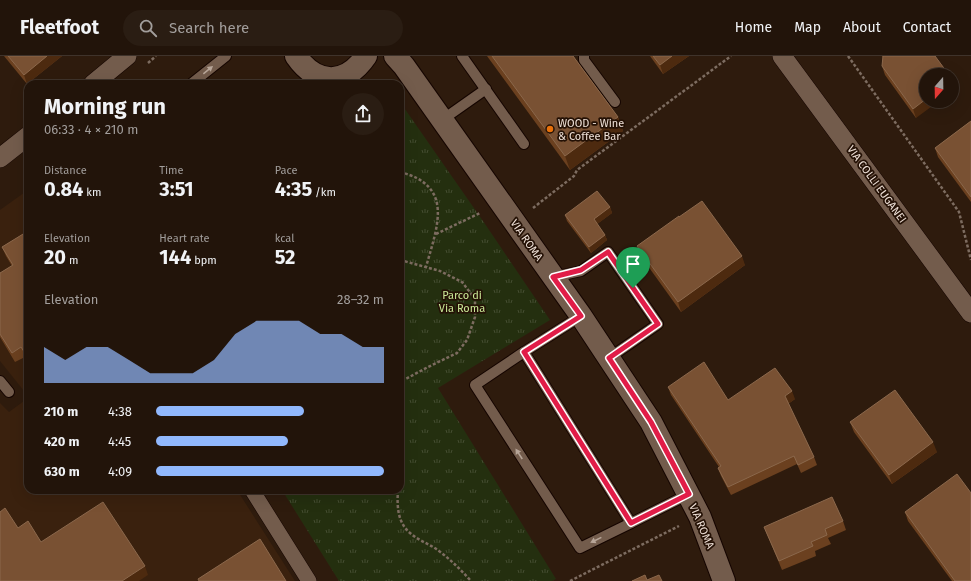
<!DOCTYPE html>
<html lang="en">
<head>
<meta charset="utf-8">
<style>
	body { margin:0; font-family:"Fira Sans",sans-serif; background:#2a1d13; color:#f1f3f6; height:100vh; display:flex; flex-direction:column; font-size:15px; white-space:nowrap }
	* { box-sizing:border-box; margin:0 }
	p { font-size:13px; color:#a29e9c }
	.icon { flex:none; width:22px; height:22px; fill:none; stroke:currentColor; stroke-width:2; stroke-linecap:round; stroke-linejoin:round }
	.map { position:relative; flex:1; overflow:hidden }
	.drawer { position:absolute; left:24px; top:24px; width:380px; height:414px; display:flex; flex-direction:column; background:#22140a; border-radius:12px; box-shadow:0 4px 16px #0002,0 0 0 1px #3f332b }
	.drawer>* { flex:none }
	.needle { width:26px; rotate:200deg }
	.fabs { position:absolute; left:919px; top:12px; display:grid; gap:8px }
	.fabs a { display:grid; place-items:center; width:40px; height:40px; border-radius:50%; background:#22140a; box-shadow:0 4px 16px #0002,0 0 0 1px #3f332b; font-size:20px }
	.pin { position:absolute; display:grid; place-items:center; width:34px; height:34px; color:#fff; margin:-41px -17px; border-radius:50% 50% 50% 0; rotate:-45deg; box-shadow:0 0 4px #0007 }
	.pin .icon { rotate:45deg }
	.round { display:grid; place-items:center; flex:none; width:42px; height:42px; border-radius:21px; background:#2a1d13 }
	.summary { display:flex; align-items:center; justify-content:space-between; height:68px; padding:0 20px }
	h1 { font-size:22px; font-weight:700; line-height:30px }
	.stats { display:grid; grid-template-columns:repeat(3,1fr); gap:6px; height:68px; padding:4px 20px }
	.stats div { display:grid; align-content:center }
	.stats b { font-size:20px; font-weight:700 }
	.stats small { font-size:11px; font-weight:400 }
	.stats p { font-size:11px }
	.chart { height:112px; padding:8px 20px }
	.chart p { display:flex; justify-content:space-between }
	.chart svg { width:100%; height:72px; margin-top:4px; fill:#91b8fd; opacity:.7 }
	ul { padding:0 20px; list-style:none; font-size:13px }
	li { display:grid; grid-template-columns:64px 48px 1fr; align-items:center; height:30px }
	li i { height:10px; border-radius:5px; background:#91b8fd }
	header { display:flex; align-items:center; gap:24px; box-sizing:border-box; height:56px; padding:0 20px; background:#22140a; border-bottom:1px solid #3f332b }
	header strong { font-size:19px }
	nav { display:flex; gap:22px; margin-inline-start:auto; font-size:14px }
	.search { width:280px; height:36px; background:#2a1d13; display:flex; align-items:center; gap:10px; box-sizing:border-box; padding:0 14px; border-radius:22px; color:#a29e9c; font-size:15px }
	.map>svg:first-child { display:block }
</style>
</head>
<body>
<header>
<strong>Fleetfoot</strong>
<div class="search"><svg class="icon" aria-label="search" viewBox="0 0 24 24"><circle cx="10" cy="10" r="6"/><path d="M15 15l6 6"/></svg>Search here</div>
<nav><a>Home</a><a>Map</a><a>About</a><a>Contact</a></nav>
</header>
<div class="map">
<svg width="971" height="525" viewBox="0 0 971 525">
	<defs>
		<pattern id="grass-tufts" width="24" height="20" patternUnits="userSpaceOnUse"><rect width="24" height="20" fill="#242f0f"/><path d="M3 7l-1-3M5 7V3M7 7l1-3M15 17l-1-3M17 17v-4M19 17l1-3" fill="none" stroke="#444d31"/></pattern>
	</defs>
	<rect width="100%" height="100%" fill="#2e1b0d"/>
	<g fill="#3a210e">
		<polygon points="28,134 28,340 0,305 0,154"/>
		<polygon points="28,342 28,434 237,434 295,525 0,525 0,347 9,356"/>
	</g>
	<polygon fill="url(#grass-tufts)" points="400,46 483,165 550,264 438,332 556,523 552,525 339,525 282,434 400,434"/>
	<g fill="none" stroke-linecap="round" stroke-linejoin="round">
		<defs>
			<g id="service">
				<polyline points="462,0 524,88"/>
				<polyline points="584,0 584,4 615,46"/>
				<polyline points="191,28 226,0"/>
				<polyline points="442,64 486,33"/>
				<polyline points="553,221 581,215 608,196 658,268 609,302"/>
				<polyline points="581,260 524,296 631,467 689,438"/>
				<polyline points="524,296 475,329 580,492 631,467"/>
				<polyline points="0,325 9,336"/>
			</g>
			<polyline id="pedestrian" points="252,434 309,525"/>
			<g id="minor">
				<polyline points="782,0 971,257"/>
				<polyline points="93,28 127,0"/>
				<polyline points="0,102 28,80"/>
			</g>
			<g id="secondary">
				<path d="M296,0C317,30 346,29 366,0"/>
				<polyline points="395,0 404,10 581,260 651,366 700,461 724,525"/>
			</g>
		</defs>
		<use href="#service" stroke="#150500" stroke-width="12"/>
		<use href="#pedestrian" stroke="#150500" stroke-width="16"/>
		<use href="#minor" stroke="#150500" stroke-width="20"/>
		<use href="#secondary" stroke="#150500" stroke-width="24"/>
		<g stroke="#7d6c60" stroke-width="2.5" stroke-dasharray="3 2" stroke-linecap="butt">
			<polyline points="848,0 959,156 971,204"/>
			<polyline points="148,7 156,0"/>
			<path d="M400,116C455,130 437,171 426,211"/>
			<polyline points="533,152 574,120 577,114 731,0"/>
			<polyline points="436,178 480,157"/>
			<polyline points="400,204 440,215 462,226 475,243 475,261 467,284 457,297 428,311 400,326"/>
			<path d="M398,434C397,449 397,466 410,477C419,485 430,488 439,495C451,504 461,514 471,525"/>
			<polyline points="570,525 679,470"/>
		</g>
		<use href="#service" stroke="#735c4c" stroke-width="10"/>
		<use href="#pedestrian" stroke="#735c4c" stroke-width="15"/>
		<use href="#minor" stroke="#735c4c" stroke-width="19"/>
		<use href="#secondary" stroke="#735c4c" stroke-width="22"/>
	</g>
	<g fill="#6b401f">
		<polygon points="4,0 62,0 27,28"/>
		<polygon points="487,0 573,0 618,61 623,75 570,114"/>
		<polygon points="650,0 689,0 663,18"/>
		<polygon points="882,0 935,0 916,62 885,19 882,10 883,2"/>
		<polygon points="971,65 971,146 938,101 935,92"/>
		<polygon points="610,151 612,157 597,168 605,179 607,184 591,197 567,165 565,159"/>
		<polygon points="679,161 745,209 681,256 640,199 637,190"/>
		<polygon points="28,175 28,306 25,301 15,306 0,281 0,217 12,210 6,200 2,191"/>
		<polygon points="668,331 728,344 795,343 788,348 814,401 817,409 801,417 797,408 731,439 721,420 718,412 719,411 671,339"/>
		<polygon points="850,366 937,396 892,428 854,376"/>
		<polygon points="905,456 971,525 952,525 908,465"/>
		<polygon points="843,465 846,474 828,482 831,488 815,495 816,500 782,514 764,471"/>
	</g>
	<g fill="#4d2a0f">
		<polygon points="47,0 62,0 27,28 24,19"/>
		<polygon points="672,0 689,0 663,18 660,9"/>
		<polygon points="952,24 953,24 956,33 952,36"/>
		<polygon points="926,43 926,45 939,45 916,62 913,53"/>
		<polygon points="618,61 623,75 570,114 565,100"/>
		<polygon points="610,151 612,157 596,169 594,163"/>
		<polygon points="605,179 607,184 591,197 589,191"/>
		<polygon points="742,200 745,209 681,256 678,246"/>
		<polygon points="792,335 795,343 788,348 785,340"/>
		<polygon points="933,386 937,396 892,428 889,419"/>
		<polygon points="145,510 148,519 139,525 122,525"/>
	</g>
	<g fill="#795133" stroke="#8b684c">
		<polygon points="8,0 47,0 24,19"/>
		<polygon points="492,0 573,0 618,61 565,100"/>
		<polygon points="653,0 672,0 660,9"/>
		<polygon points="883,0 935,0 949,19 926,19 926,43 913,53 882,10"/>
		<polygon points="971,65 971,141 935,92"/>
		<polygon points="597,135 610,151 594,163 605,179 589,191 565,159"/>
		<polygon points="702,145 742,200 678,246 637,190 679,160 679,161"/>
		<polygon points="28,175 28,302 21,291 12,297 0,278 0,217 13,209 2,191"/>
		<polygon points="704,306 728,344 775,312 792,335 785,340 814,401 798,409 794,400 728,431 718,412 721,410 668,331"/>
		<polygon points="895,334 933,386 889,419 850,366"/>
		<polygon points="957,418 971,437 971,525 955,525 905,456"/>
		<polygon points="832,441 843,465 825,473 827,479 811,486 813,490 779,505 764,471"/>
		<polygon points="103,446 145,510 122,525 0,525 0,456 5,452 18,472 28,465 41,486"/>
		<polygon points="260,483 286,525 199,525 198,523"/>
		<polygon points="645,519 647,524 659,519 662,525 632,525"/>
	</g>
	<defs><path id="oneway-solid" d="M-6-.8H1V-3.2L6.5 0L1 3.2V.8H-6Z"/></defs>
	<g fill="#b7a598">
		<use href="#oneway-solid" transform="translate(208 14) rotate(-39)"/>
		<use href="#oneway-solid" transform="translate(519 398) rotate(-123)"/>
		<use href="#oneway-solid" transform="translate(596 484) rotate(154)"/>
	</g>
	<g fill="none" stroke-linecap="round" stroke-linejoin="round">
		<defs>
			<polygon id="route" points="608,196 658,268 609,302 651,366 689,438 631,467 524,296 581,260 553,221 581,214"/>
		</defs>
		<use href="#route" stroke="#fff" stroke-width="8"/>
		<use href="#route" stroke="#e11d48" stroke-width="5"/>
	</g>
	<circle fill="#e8710a" stroke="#241105" stroke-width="1.5" cx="550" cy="73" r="4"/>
	<g text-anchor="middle" stroke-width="3.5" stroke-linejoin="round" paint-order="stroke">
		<g font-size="11" fill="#eee0d7" stroke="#241105" text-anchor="start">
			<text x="558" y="71">WOOD - Wine<tspan x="558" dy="13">&amp; Coffee Bar</tspan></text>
		</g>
		<g font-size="11" fill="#eee0d7" stroke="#241105">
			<text transform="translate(877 128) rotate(54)" y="4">VIA COLLI EUGANEI</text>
			<text transform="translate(527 184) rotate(55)" y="4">VIA ROMA</text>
			<text transform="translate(702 470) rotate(67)" y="4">VIA ROMA</text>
		</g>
		<g font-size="11" fill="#c9e796" stroke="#241105">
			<text x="462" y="243">Parco di<tspan x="462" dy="13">Via Roma</tspan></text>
		</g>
	</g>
</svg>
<div class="fabs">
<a><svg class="needle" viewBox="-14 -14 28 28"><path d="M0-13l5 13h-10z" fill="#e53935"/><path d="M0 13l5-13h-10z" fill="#a29e9c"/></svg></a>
</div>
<div class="pin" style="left:633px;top:232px;background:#1e9e55"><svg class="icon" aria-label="arrive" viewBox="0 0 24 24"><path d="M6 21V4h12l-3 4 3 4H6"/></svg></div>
<section class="drawer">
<div class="summary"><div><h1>Morning run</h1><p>06:33 · 4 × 210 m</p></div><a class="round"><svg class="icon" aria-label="share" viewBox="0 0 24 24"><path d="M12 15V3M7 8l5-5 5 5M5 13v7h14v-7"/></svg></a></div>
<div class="stats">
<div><p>Distance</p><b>0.84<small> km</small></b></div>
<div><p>Time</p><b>3:51</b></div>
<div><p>Pace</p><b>4:35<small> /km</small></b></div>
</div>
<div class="stats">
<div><p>Elevation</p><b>20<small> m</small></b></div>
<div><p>Heart rate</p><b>144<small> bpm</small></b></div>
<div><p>kcal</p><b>52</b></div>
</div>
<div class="chart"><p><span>Elevation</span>28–32 m</p>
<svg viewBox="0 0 160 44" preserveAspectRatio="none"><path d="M0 44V22L10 30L20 22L30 22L40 30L50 38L60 38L70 38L80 30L90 14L100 6L110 6L120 6L130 14L140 14L150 22L160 22V44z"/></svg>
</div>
<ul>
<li><b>210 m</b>4:38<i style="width:65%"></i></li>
<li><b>420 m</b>4:45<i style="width:58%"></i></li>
<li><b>630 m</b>4:09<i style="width:100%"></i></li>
</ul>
</section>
</div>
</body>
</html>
